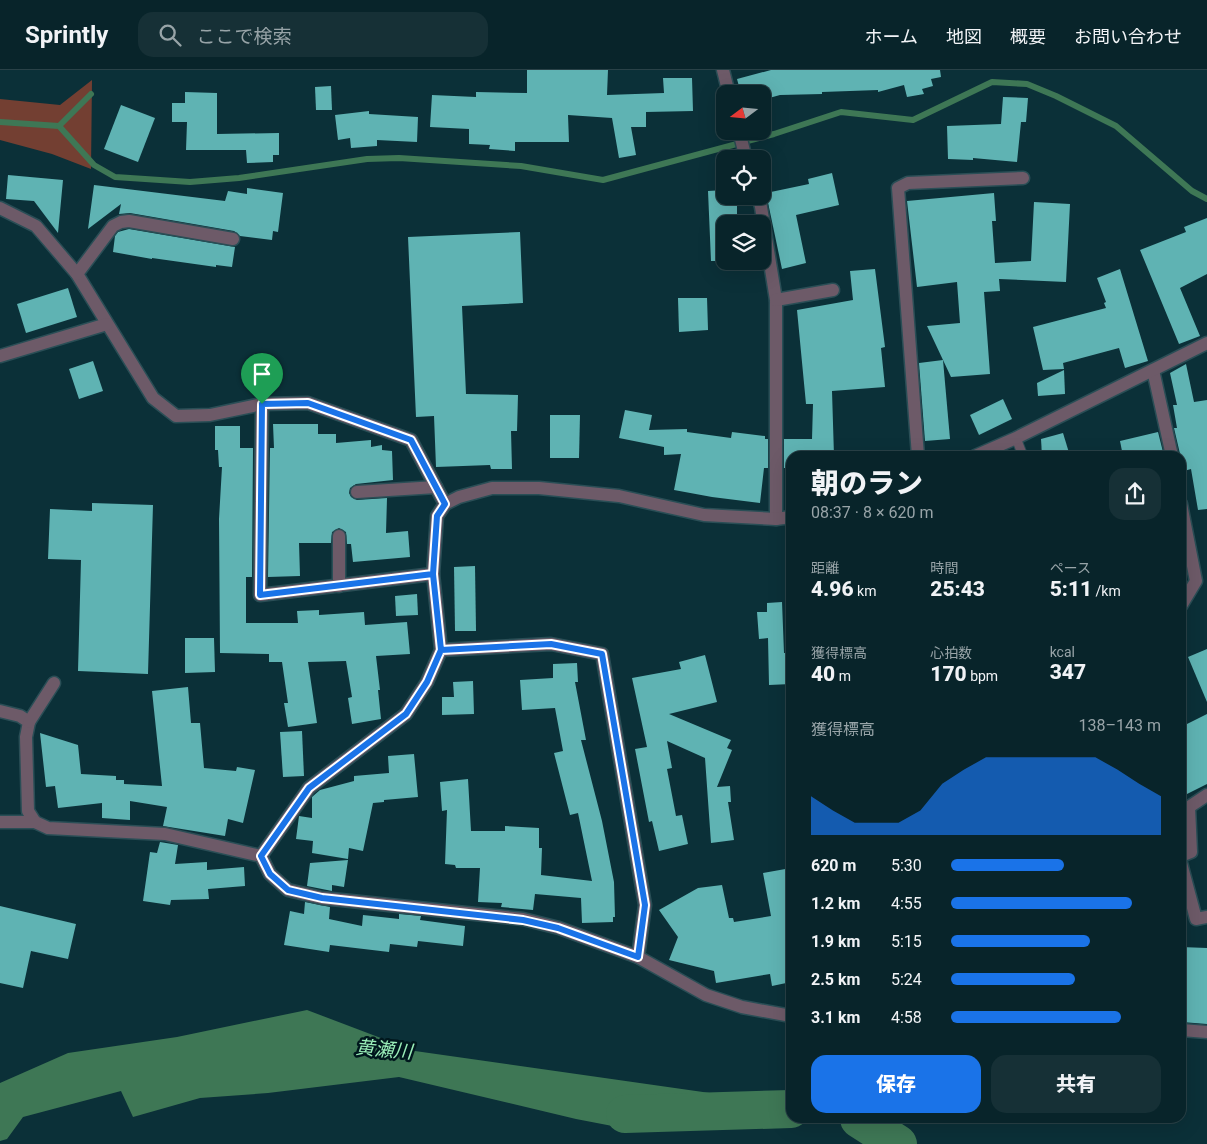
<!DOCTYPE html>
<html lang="ja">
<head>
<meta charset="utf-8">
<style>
	body { margin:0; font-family:Roboto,"Noto Sans JP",sans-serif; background:#163036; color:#f1f3f6; height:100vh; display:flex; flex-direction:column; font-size:19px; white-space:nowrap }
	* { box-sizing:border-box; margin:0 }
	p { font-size:16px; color:#98a4a8 }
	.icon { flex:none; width:28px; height:28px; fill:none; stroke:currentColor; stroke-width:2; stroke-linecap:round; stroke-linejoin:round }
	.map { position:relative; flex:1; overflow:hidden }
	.sheet { position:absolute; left:786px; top:381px; width:400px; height:672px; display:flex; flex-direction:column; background:#08242a; border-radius:15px; box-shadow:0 5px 20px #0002,0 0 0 1px #294147 }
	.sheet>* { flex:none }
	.needle { width:32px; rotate:254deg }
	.controls { position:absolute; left:716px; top:15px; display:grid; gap:10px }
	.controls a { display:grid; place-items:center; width:55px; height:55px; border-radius:10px; background:#08242a; box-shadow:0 5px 20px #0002,0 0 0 1px #294147; font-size:25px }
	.pin { position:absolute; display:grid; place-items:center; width:42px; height:42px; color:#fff; margin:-51px -21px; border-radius:50% 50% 50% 0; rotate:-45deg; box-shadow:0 0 5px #0007 }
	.pin .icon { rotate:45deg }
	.round { display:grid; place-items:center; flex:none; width:52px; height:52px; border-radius:15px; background:#163036 }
	.overview { display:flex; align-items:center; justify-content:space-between; height:85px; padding:0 25px }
	h1 { font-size:28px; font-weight:800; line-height:38px }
	.stats { display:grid; grid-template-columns:repeat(3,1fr); gap:8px; height:85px; padding:5px 25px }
	.stats div { display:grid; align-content:center }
	.stats b { font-size:21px; font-weight:800 }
	.stats small { font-size:14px; font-weight:400 }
	.stats p { font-size:14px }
	.chart { height:140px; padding:10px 25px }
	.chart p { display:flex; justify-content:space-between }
	.chart svg { width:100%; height:90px; margin-top:5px; fill:#1a73e8; opacity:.7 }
	.primary-button { display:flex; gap:10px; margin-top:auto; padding:10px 25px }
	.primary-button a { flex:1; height:58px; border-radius:15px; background:#1a73e8; color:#fff; font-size:20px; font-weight:800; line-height:58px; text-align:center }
	.primary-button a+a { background:#163036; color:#f1f3f6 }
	ul { padding:0 25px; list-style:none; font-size:16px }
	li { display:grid; grid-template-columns:80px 60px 1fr; align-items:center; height:38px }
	li i { height:12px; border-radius:6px; background:#1a73e8 }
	header { display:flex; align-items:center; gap:30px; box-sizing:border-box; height:70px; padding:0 25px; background:#08242a; border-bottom:1px solid #294147 }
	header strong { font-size:24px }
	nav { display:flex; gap:28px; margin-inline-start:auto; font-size:18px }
	.search { width:350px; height:45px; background:#163036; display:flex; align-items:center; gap:12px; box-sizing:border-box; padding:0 18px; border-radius:15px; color:#98a4a8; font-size:19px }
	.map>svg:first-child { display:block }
</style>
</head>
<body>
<header>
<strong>Sprintly</strong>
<div class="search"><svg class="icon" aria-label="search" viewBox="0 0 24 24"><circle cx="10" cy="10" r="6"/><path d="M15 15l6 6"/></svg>ここで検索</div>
<nav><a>ホーム</a><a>地図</a><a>概要</a><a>お問い合わせ</a></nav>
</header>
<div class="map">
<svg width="1207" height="1074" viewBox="0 0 1207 1074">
	<rect width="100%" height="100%" fill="#0b3038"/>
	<polygon fill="#733f32" points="92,10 91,99 52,84 0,70 0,29 60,35"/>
	<polygon fill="#3e7755" points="307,940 415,981 724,1025 628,1059 576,1049 399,1007 268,1023 200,1028 133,1047 121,1021 23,1047 7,1069 0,1071 0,1013 68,983 177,967"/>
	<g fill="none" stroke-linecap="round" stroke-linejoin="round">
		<g stroke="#3e7755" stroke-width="6">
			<polyline points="0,52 59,56 94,95 115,107 190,112 239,108 367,89 399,88 521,96 603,110 774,64 841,42 913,50 992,12 1027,14 1056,26 1116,56 1192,121 1207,129"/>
			<polyline points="59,56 91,24"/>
		</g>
		<g stroke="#3e7755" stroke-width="38">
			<polyline points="625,1044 791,1039"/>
			<polyline points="859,1049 898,1074"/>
		</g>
	</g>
	<g fill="#5fb3b3">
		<polygon points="527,0 608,0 607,25 664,23 663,8 692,8 693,41 646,42 646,57 631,57 636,85 619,88 612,48 568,45 569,72 515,72 515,81 489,79 490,75 469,74 469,59 430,57 432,25 476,27 476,22 527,23"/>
		<polygon points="771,0 940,0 941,7 931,9 933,16 922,19 924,24 907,27 904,15 878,22 878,20 822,22 822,24 780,25 762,30 762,24 741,24 737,9"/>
		<polygon points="331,16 332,40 316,40 315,17"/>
		<polygon points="185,22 217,23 217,64 279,63 279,85 273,85 273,92 247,93 246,80 186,80 187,52 172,52 172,33 185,33"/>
		<polygon points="1003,27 1028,28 1026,52 1021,52 1017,92 973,88 973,90 948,89 947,56 1001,54"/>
		<polygon points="121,35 155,48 138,92 104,79"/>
		<polygon points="369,41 369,44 418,47 417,72 377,70 377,76 351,78 350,68 338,70 335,45"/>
		<polygon points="832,103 839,135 796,145 806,193 782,199 766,123 809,114 808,109"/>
		<polygon points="8,105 63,110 58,163 34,131 6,129"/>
		<polygon points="94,115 225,131 228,121 247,124 247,118 283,123 278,162 273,161 272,170 240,166 234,161 130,143 119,144 121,134 88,159"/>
		<polygon points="725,120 725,126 737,126 737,153 725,153 725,191 711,191 708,121"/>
		<polygon points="994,123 996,151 992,151 995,193 1031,191 1034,132 1070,134 1066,212 999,209 1000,221 984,222 990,304 951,307 927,256 960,253 957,212 917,217 907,131"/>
		<polygon points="1207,148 1207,204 1180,218 1200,266 1179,274 1140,180 1186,162 1184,157"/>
		<polygon points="129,159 235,177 232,197 216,195 216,197 152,188 152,189 113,182 115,166 118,162"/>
		<polygon points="520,162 523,233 462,236 466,324 518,325 517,361 511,361 512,399 491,399 490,395 436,397 434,346 416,347 408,167"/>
		<polygon points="875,199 885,277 881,278 885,317 832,321 834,386 791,386 791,398 784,398 784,369 812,369 813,334 806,334 797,240 853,230 850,201"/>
		<polygon points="1120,199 1148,291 1125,298 1119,278 1063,293 1064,299 1043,300 1033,257 1106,238 1104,233 1106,232 1097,208"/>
		<polygon points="68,218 77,247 26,263 17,234"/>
		<polygon points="678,228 707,228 708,260 679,262"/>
		<polygon points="943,290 950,369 925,371 919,293"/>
		<polygon points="93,291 103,321 79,329 69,299"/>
		<polygon points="1186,294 1194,332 1207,330 1207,439 1198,440 1191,399 1184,401 1174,358 1177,358 1173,335 1177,335 1170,303"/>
		<polygon points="1064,300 1065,324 1038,326 1037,313"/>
		<polygon points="1003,329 1012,349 979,365 970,345"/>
		<polygon points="625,340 652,345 649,360 687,359 687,362 731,368 732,362 765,366 765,369 768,369 768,398 764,398 760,433 712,427 674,420 681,384 664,385 664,377 619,368"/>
		<polygon points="550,345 580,345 579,388 550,388"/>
		<polygon points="273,354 318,354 318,364 336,364 336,373 371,370 371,377 382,375 382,380 392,381 393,410 356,414 350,418 349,423 351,427 357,430 387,428 386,463 408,461 410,487 353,492 351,474 347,474 346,462 339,458 332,462 331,473 299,473 300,506 268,507 270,378 274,378"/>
		<polygon points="215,356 240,356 240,378 253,378 252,507 246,507 246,553 298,553 297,541 319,540 319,545 364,542 365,555 407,552 410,584 376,586 380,620 378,620 381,649 352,654 348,628 352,627 346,591 308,592 317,653 288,657 284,633 288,633 282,592 269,592 269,584 220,583 219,449 222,397 219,397 218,380 215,380"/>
		<polygon points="1158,362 1164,386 1123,386 1120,371"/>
		<polygon points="1063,363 1070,386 1042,386 1041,369"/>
		<polygon points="92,433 153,435 148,604 78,601 81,490 48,489 50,439 92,441"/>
		<polygon points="475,496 476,561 455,561 454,497"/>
		<polygon points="417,524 418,545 396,546 395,526"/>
		<polygon points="782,532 784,583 791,583 791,614 769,615 768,568 759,569 757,542 767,542 767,533"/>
		<polygon points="185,568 214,568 215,602 185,603"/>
		<polygon points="1207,579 1207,632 1188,587"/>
		<polygon points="705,585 717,632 669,644 731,670 727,678 732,680 717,717 730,716 731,732 728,732 734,770 711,773 705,688 667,671 672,698 667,699 676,746 682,745 688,774 659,781 652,751 649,752 635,679 647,677 632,608 681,599 679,592"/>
		<polygon points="577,593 578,612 575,612 586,670 581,670 602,751 614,812 615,847 613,847 613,852 582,853 581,828 535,824 533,840 501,837 502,833 478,832 480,798 456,798 455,795 445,794 447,740 442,741 440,712 468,709 471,761 505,761 505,756 539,758 539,778 542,778 541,805 592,811 578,743 570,745 554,683 563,681 555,638 522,640 520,610 553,608 553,594"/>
		<polygon points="473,611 474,644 442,645 442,627 454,627 453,612"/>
		<polygon points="188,617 191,653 200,653 204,698 236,701 237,697 255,700 243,753 228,749 225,766 163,756 167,737 130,731 130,750 102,748 102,733 58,738 55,716 46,717 40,663 78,675 81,704 116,706 116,710 124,710 124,714 162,716 152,621"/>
		<polygon points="1207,644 1207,714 1181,727 1181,657"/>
		<polygon points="302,661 304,706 283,707 280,662"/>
		<polygon points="414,684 418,727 384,730 384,732 373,733 363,781 349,778 348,789 312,783 313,771 296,769 299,746 312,748 312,727 320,720 354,711 354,706 389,703 388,686"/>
		<polygon points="160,772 178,775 175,794 207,792 207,800 244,797 245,816 208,819 209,829 171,830 170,835 143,831 150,782 157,783"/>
		<polygon points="348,790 344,817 332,815 332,821 307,816 310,793"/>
		<polygon points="791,798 791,912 772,916 770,904 716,913 714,901 669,890 678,867 659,840 698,818 722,815 729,848 733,848 734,852 771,846 763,803"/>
		<polygon points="305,832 330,837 329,849 362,856 363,845 399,849 399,844 421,846 420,850 465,856 463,876 418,871 417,877 390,874 389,882 330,875 329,882 284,875 290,841 304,844"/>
		<polygon points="0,836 76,854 68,889 31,881 23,918 0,913"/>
		<polygon points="1181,877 1207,878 1207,954 1182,952 1186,900 1181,899"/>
	</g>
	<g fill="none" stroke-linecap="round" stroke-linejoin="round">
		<defs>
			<polyline id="lane" points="1016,368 1023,386"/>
			<g id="street">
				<polyline points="723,0 729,24"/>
				<polyline points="739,61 746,89"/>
				<polyline points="758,126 761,137 776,230 776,449"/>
				<polyline points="0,138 36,156 77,204 153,328 176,346 210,345 262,334 308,333 411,370 445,434"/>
				<polyline points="77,204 113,156 121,152 129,151 233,169"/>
				<polyline points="776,230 833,220"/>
				<polyline points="0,286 107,254"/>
				<polyline points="1153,300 1172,386"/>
				<polyline points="262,334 260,525 433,504"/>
				<polyline points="918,386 898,118 908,113 1023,108"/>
				<polyline points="975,386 1016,368 1207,273"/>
				<polyline points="357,422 436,417"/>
				<polyline points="1181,434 1196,511 1181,536"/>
				<polyline points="339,516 339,466"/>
				<polyline points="441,580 551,574 602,584 645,835 638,887"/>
				<polyline points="0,641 20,646 29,652 26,667 28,741 35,752 48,758 165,764 261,786 270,804 288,820 322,828 523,849 559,858 638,887 706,925 742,937 791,946"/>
				<polyline points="29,652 54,613"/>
				<polyline points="0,752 35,752"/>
				<polyline points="261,786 309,718 406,644 427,612 441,580 433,504 437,446 445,434 459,427 492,418 539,418 619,426 704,445 776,449 791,447"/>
				<polyline points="1181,786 1191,782 1189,737 1207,725"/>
				<polyline points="1181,793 1196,849 1207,847"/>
				<polyline points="1181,960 1207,962"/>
			</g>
		</defs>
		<use href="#lane" stroke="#2a4e56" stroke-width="11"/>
		<use href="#street" stroke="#2a4e56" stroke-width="15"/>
		<use href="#lane" stroke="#6d5a68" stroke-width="9"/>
		<use href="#street" stroke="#6d5a68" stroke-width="12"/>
	</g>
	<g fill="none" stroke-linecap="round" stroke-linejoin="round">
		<defs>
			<polyline id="route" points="262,334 308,333 411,370 445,434 437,446 433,504 441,580 427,612 406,644 309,718 261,786 270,804 288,820 322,828 523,850 558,858 638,887 645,835 602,584 551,574 441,580 433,504 260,525 262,334"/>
		</defs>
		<use href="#route" stroke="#fff" stroke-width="10"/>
		<use href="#route" stroke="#1a73e8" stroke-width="6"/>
	</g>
	<g text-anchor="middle" stroke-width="5" stroke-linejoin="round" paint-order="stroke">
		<g font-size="19" font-style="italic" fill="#9aefb9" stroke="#00171d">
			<text transform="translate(384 979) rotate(5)" y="7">黄瀬川</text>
		</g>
	</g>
</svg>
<div class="controls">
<a><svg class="needle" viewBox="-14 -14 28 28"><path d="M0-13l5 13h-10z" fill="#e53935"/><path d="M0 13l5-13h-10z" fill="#98a4a8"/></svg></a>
<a><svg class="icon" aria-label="locate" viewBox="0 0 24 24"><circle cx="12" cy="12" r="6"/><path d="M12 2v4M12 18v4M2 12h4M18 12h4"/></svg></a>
<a><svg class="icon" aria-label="layers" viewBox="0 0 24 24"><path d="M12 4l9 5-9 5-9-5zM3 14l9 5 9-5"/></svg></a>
</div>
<div class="pin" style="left:262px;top:334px;background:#1e9e55"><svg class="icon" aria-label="arrive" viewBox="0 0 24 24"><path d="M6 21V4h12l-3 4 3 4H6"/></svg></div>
<section class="sheet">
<div class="overview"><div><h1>朝のラン</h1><p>08:37 · 8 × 620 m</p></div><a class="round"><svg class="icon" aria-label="share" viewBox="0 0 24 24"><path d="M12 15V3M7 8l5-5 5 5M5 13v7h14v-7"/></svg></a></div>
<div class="stats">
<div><p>距離</p><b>4.96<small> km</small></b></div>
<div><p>時間</p><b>25:43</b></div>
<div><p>ペース</p><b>5:11<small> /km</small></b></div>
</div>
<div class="stats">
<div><p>獲得標高</p><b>40<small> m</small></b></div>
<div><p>心拍数</p><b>170<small> bpm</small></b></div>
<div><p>kcal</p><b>347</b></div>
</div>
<div class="chart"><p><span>獲得標高</span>138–143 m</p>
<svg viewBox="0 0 160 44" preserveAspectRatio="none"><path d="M0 44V25L10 32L20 38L30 38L40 38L50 32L60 19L70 12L80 6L90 6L100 6L110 6L120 6L130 6L140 12L150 19L160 25V44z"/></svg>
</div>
<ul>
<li><b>620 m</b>5:30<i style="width:54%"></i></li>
<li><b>1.2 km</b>4:55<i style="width:86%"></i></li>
<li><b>1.9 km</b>5:15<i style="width:66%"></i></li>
<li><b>2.5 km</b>5:24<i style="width:59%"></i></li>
<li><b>3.1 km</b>4:58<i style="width:81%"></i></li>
</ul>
<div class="primary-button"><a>保存</a><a>共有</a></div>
</section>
</div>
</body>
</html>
